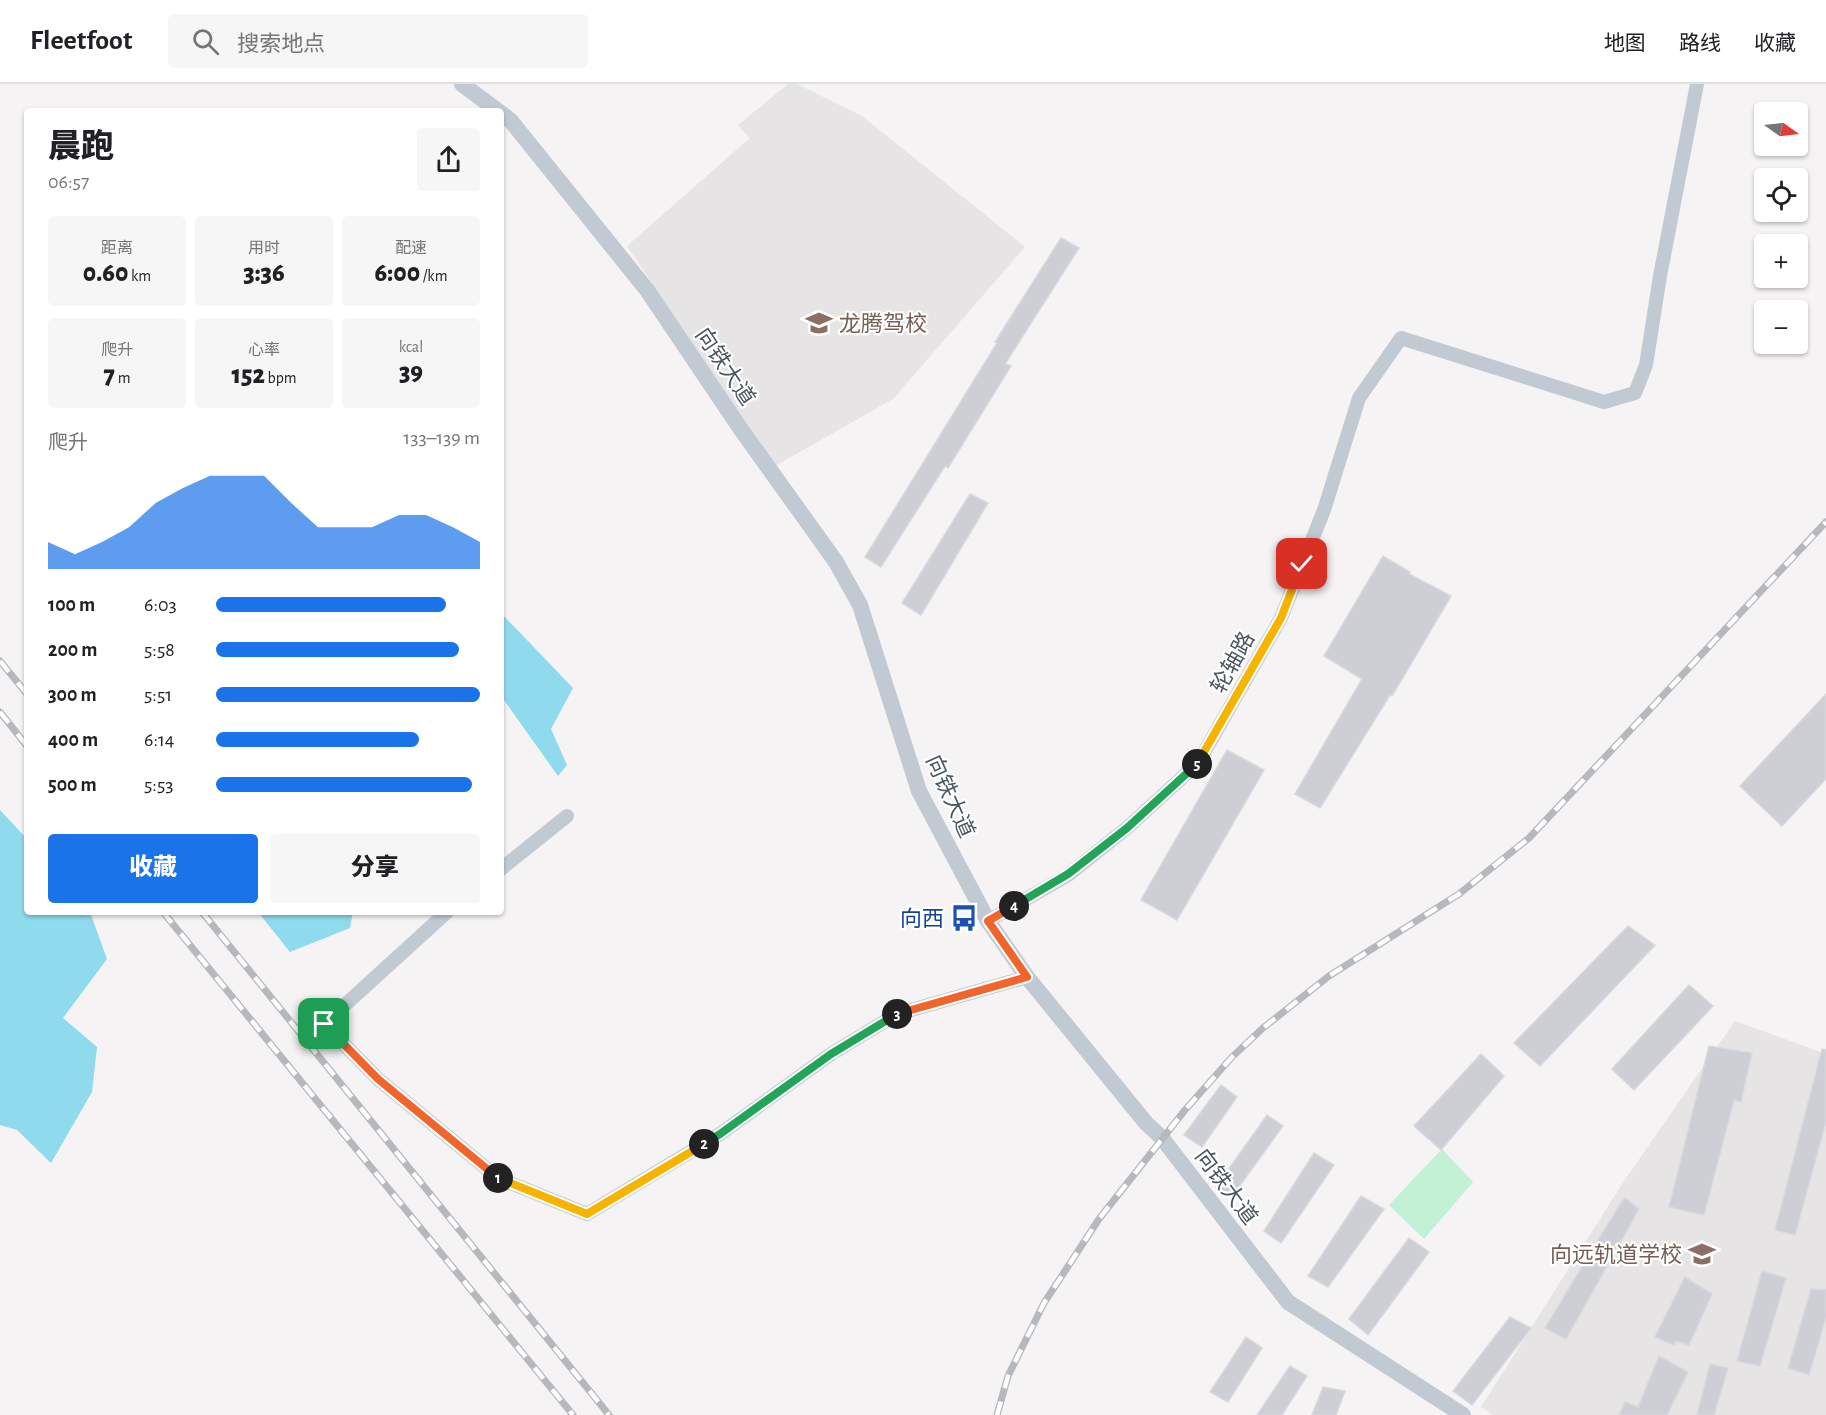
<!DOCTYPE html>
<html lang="zh">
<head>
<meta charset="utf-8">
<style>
	body { margin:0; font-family:"Alegreya Sans","Noto Sans SC",sans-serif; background:#f6f6f6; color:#202124; height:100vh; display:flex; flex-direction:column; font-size:22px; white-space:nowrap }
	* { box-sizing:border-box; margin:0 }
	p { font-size:20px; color:#757577 }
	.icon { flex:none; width:33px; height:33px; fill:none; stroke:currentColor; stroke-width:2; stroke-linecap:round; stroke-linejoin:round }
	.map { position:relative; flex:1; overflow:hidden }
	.details { position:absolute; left:24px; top:24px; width:480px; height:807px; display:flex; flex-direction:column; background:#fff; border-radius:6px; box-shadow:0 2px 4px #0004 }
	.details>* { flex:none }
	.needle { width:39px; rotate:104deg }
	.buttons { position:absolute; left:1754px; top:18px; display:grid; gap:12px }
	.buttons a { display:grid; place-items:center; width:54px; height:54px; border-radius:6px; background:#fff; box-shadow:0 2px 4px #0004; font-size:30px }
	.pin { position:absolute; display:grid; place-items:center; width:51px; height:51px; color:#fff; margin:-26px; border-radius:12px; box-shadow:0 3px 9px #0006 }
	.km { position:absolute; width:30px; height:30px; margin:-15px; border-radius:50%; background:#222; color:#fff; font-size:16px; line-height:30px; text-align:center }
	.round { display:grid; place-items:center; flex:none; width:63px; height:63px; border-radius:6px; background:#f6f6f6 }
	.head { display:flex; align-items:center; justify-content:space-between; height:102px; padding:0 24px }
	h1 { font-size:33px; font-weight:800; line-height:45px }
	.stats { display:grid; grid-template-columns:repeat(3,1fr); gap:9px; height:102px; padding:6px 24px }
	.stats div { display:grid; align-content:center; border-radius:6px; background:#f6f6f6; text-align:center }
	.stats b { font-size:26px; font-weight:800 }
	.stats small { font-size:16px; font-weight:400 }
	.stats p { font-size:16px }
	.chart { height:168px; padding:12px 24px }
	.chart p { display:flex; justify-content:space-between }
	.chart svg { width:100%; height:108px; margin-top:6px; fill:#1a73e8; opacity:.7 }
	.primary-button { display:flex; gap:12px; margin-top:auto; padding:12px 24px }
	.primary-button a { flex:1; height:69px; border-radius:6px; background:#1a73e8; color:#fff; font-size:24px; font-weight:800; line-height:69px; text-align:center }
	.primary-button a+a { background:#f6f6f6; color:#202124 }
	ul { padding:0 24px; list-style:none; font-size:20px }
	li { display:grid; grid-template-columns:96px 72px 1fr; align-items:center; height:45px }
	li i { height:15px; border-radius:8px; background:#1a73e8 }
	header { display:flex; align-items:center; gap:36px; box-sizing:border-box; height:84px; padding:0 30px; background:#fff; border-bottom:2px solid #e0e0e0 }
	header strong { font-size:28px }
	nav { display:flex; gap:33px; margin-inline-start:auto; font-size:21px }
	.search { width:420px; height:54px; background:#f6f6f6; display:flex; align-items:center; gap:15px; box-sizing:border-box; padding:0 21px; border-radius:6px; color:#757577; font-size:22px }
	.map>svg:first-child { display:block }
</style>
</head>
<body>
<header>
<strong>Fleetfoot</strong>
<div class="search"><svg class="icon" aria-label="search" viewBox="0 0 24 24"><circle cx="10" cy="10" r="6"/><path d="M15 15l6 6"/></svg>搜索地点</div>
<nav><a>地图</a><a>路线</a><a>收藏</a></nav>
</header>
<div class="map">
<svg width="1826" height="1331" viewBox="0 0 1826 1331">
	<rect width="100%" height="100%" fill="#f5f3f3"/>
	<g fill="#e6e4e5">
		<polygon points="788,0 797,0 862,32 1025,163 893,315 775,382 627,162 750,54 738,41"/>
		<polygon points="1735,937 1826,970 1826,1331 1493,1331 1481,1323 1624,1097"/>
	</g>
	<polygon fill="#c3f1d5" points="1442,1065 1473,1098 1424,1155 1389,1121"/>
	<g fill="#90daee">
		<polygon points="501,529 573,604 551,645 567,681 558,692 504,616 501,616"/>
		<polygon points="0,726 27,755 27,828 90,828 107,875 63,934 97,963 92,1008 51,1079 17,1046 0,1041"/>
		<polygon points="258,828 353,828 350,844 290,868"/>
	</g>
	<g fill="#cdcfd5" stroke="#d7d9de" stroke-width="1.5">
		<polygon points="1061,154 1079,164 1005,280 1011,282 948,384 945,382 881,483 865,473 997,259 995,258"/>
		<polygon points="970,410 988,419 921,531 902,519"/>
		<polygon points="1383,472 1410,488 1409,490 1451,512 1392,612 1390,611 1320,724 1295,710 1362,595 1324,572"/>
		<polygon points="1826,610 1826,695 1782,742 1740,702"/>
		<polygon points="1227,666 1264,686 1177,836 1141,816"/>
		<polygon points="1628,842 1655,861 1540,982 1514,959"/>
		<polygon points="1689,901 1713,922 1634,1006 1612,985"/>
		<polygon points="1709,962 1752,969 1741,1018 1734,1016 1704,1131 1669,1123"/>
		<polygon points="1822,965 1826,966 1826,1038 1795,1151 1775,1146"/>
		<polygon points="1481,970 1504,992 1441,1066 1414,1042"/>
		<polygon points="1221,1001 1237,1013 1202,1063 1184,1051"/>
		<polygon points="1267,1031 1283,1042 1231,1114 1216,1103"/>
		<polygon points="1314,1069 1334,1081 1281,1159 1264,1147"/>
		<polygon points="1361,1112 1384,1125 1328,1203 1308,1192"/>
		<polygon points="1625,1114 1639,1125 1566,1255 1545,1244 1620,1120"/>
		<polygon points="1409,1154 1429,1168 1368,1251 1349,1235"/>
		<polygon points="1762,1187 1786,1194 1760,1282 1737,1277"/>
		<polygon points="1685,1193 1712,1210 1689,1261 1676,1257 1674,1261 1655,1253"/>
		<polygon points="1811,1205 1826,1206 1826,1234 1809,1291 1788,1284"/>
		<polygon points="1510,1233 1531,1244 1472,1321 1453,1307"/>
		<polygon points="1246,1253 1262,1264 1228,1318 1210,1308"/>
		<polygon points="1659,1272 1688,1288 1667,1331 1619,1331 1625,1318 1638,1323"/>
		<polygon points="1710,1280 1728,1284 1714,1331 1697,1331"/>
		<polygon points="1290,1282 1307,1292 1282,1331 1257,1331"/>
		<polygon points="1323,1303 1345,1307 1336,1331 1312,1331"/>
	</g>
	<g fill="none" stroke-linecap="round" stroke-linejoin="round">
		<g stroke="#c1cad2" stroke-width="14">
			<polyline points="501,785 567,732"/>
			<polyline points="447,828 324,940 378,995 498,1094 587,1130 720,1050 831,970 897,930 1027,893"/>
			<polyline points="988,837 1068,791 1127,744 1198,679 1281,534 1324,426 1359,314 1401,254 1604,318 1635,309 1646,281 1660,192 1697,0"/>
		</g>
		<g stroke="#c1cad2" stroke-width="16">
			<polyline points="462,0 498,27"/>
			<polyline points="501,29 511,37 647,206 740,344 836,478 860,521 919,707 988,837 1027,893 1146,1039 1162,1054 1288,1218 1463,1331"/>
		</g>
		<defs>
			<g id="rail">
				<polyline points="0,577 27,610"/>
				<polyline points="0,628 27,662"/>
				<polyline points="163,828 573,1331"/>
				<polyline points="202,828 609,1331"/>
				<polyline points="997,1331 1008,1292 1044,1219 1099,1135 1185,1026 1232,973 1263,944 1329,892 1459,810 1529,754 1826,438"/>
			</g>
		</defs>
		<use href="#rail" stroke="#b5b8bd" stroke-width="7"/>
		<use href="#rail" stroke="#fff" stroke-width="4.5" stroke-dasharray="14" stroke-linecap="butt"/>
	</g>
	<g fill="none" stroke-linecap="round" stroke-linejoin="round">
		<defs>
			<polyline id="split-1" points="324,940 378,995 498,1094"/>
			<polyline id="split-2" points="498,1094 587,1130 704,1060"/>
			<polyline id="split-3" points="704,1060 720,1050 831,970 897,930"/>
			<polyline id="split-4" points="897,930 1027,893 988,837 1014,822"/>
			<polyline id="split-5" points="1014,822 1068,790 1127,744 1197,680"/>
			<polyline id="split-6" points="1197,680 1281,534 1302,480"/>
		</defs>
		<use href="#split-1" stroke="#fff" stroke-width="12"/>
		<use href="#split-2" stroke="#fff" stroke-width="12"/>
		<use href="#split-3" stroke="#fff" stroke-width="12"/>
		<use href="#split-4" stroke="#fff" stroke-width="12"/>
		<use href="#split-5" stroke="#fff" stroke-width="12"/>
		<use href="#split-6" stroke="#fff" stroke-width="12"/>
		<use href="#split-1" stroke="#f0652b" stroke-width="8"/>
		<use href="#split-2" stroke="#f5b400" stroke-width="8"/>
		<use href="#split-3" stroke="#22a559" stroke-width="8"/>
		<use href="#split-4" stroke="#f0652b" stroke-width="8"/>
		<use href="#split-5" stroke="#22a559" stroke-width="8"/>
		<use href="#split-6" stroke="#f5b400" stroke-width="8"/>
	</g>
	<defs>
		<symbol id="school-bare" viewBox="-9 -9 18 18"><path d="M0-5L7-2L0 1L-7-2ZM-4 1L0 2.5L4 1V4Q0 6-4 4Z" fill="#8d6e63" stroke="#fff" stroke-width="2.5" paint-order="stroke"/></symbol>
		<symbol id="bus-bare" viewBox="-9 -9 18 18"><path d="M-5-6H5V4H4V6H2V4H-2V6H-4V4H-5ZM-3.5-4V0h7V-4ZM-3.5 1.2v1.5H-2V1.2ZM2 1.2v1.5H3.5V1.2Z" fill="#1a4fb4" stroke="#fff" stroke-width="2.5" paint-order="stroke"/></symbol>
		<symbol id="university-bare" viewBox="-9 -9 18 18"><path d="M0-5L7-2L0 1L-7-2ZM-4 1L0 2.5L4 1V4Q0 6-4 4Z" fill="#8d6e63" stroke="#fff" stroke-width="2.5" paint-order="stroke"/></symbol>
	</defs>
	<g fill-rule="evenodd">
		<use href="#school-bare" x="800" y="220" width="38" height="38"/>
		<use href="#bus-bare" x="945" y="815" width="38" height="38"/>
		<use href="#university-bare" x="1683" y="1151" width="38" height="38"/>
	</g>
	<g text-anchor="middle" stroke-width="4.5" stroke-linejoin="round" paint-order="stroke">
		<g font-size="22" fill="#785e54" stroke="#fff" text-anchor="start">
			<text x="839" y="247">龙腾驾校</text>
			<text x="1682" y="1178" text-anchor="end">向远轨道学校</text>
		</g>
		<g font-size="22" fill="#4a5661" stroke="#fff">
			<text transform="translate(726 282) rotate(56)" y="8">向铁大道</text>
			<text transform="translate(1232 578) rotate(-61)" y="8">轮轴路</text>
			<text transform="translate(951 712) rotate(66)" y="8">向铁大道</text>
			<text transform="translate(1227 1102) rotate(53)" y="8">向铁大道</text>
		</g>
		<g font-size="22" fill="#164399" stroke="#fff" text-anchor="end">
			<text x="944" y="842">向西</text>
		</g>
	</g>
</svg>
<div class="buttons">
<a><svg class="needle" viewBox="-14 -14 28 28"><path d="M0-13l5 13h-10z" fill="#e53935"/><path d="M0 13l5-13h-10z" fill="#757577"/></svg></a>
<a><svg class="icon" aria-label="locate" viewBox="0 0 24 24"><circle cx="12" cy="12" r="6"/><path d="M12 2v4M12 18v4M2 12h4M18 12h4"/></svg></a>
<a>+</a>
<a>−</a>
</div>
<div class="pin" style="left:324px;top:940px;background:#1e9e55"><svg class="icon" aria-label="arrive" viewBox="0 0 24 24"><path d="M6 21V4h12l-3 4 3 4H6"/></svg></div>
<div class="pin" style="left:1302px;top:480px;background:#d93025"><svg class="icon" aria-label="check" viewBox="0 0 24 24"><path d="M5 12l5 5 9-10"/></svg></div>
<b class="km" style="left:498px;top:1094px">1</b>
<b class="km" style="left:704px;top:1060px">2</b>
<b class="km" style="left:897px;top:930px">3</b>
<b class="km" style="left:1014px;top:822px">4</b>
<b class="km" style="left:1197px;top:680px">5</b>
<section class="details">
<div class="head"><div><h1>晨跑</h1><p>06:57</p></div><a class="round"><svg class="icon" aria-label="share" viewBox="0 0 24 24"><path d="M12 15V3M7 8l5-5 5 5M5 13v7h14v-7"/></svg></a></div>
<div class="stats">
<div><p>距离</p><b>0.60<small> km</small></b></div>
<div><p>用时</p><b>3:36</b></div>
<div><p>配速</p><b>6:00<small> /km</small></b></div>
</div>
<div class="stats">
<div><p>爬升</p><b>7<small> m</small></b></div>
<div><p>心率</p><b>152<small> bpm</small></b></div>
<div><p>kcal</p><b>39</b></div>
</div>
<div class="chart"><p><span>爬升</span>133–139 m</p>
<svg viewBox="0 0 160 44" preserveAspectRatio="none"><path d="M0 44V33L10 38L20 33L30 27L40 17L50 11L60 6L70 6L80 6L90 17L100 27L110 27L120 27L130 22L140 22L150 27L160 33V44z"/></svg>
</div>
<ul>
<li><b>100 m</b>6:03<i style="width:87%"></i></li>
<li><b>200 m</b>5:58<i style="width:92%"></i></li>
<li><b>300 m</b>5:51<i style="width:100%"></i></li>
<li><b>400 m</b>6:14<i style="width:77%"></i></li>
<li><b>500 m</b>5:53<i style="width:97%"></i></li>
</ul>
<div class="primary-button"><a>收藏</a><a>分享</a></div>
</section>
</div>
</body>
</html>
